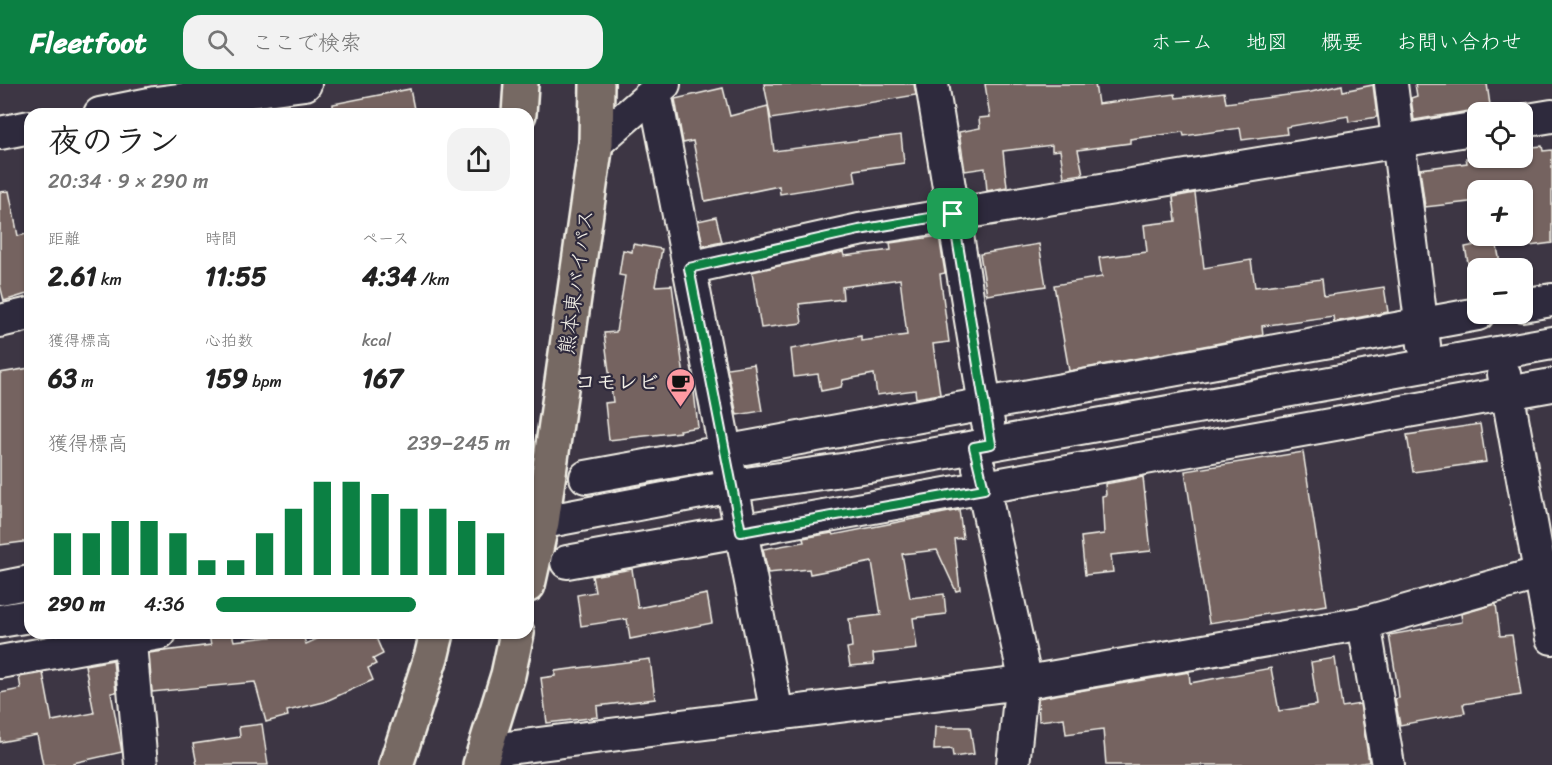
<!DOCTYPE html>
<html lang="ja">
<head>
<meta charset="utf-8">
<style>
	body { margin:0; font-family:Sriracha,"Klee One",sans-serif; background:#f2f2f2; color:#222; height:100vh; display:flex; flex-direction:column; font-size:22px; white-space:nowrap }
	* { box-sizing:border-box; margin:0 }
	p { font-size:20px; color:#767676 }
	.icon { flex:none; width:33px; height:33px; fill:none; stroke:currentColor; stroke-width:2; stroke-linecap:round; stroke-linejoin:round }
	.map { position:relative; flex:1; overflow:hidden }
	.sheet { position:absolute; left:24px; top:24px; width:510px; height:531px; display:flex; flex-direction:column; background:#fff; border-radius:18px; box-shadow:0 2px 4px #0004 }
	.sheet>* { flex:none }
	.controls { position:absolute; left:1467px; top:18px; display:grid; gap:12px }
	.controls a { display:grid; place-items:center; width:66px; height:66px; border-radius:12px; background:#fff; box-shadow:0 2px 4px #0004; font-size:30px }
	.pin { position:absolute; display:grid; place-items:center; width:51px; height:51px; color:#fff; margin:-26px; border-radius:12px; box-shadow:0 3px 9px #0006 }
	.round { display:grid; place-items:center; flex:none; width:63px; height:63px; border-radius:18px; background:#f2f2f2 }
	.head { display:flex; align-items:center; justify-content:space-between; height:102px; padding:0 24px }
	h1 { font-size:33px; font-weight:800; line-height:45px }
	.stats { display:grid; grid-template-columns:repeat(3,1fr); gap:9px; height:102px; padding:6px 24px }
	.stats div { display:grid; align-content:center }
	.stats b { font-size:26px; font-weight:800 }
	.stats small { font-size:16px; font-weight:400 }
	.stats p { font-size:16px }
	.chart { height:168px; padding:12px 24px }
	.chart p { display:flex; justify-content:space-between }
	.chart svg { width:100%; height:108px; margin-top:6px; stroke:#0b8043; stroke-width:6 }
	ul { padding:0 24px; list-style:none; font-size:20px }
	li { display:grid; grid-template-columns:96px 72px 1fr; align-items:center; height:45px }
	li i { height:15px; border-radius:8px; background:#0b8043 }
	header { display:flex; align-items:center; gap:36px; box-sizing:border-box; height:84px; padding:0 30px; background:#0b8043; color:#fff }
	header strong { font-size:28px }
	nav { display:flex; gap:33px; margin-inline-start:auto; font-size:21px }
	.search { width:420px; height:54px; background:#f2f2f2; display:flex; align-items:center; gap:15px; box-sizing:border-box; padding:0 21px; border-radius:18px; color:#767676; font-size:22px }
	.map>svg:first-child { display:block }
</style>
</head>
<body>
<header>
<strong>Fleetfoot</strong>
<div class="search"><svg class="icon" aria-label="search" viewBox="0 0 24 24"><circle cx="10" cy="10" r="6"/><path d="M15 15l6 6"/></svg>ここで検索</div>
<nav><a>ホーム</a><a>地図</a><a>概要</a><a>お問い合わせ</a></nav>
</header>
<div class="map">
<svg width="1552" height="681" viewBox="0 0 1552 681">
	<rect width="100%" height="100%" fill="#3d3644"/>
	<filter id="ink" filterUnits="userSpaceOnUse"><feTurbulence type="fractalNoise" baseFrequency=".0167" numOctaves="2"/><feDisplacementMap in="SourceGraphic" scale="12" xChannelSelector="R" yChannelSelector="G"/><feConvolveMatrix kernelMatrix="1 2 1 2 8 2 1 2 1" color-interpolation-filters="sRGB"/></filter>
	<g filter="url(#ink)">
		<g fill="#746461" stroke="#f4f1e8" stroke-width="1.5">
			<polygon points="764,0 914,0 916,11 771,35"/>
			<polygon points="985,0 1095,0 1098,20 1175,10 1176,14 1224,8 1226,19 1311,8 1342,1 1343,7 1373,1 1377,33 1349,38 1348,32 1286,43 1287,50 1242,56 1240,44 1184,52 1183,48 1130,55 1130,59 1078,66 1083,90 1064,93 1060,66 1052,67 1052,61 1003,67 1007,103 987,107 985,84 965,87 959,48 980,44 979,34 990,33"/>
			<polygon points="1415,0 1487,0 1491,28 1475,26 1414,36 1411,14 1417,12"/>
			<polygon points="723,4 730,32 768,22 774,67 901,51 904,79 854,86 856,98 780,110 779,102 705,117 693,57 683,59 675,15"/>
			<polygon points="410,5 415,30 333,30 333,20"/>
			<polygon points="1542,62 1543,67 1552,66 1552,159 1522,163 1522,103 1478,106 1478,117 1425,123 1420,85 1467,79 1466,74 1522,74 1522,64"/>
			<polygon points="9,107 18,152 30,149 30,209 4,217 0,201 0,108"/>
			<polygon points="1195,109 1204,184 1251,176 1255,203 1322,195 1324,212 1384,203 1388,228 1334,238 1333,232 1262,242 1263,251 1069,287 1054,201 1102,193 1099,174 1147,168 1144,141 1176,137 1173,113"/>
			<polygon points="716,133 722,158 703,162 698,137"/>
			<polygon points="939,152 945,189 940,190 949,258 933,260 940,310 916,314 915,306 877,311 874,290 843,296 841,303 821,307 818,290 794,293 791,265 861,252 861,257 907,251 900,195 842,203 843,215 799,220 802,239 761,244 752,188 843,168 844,172 891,166 890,159"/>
			<polygon points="1474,152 1495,152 1501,184 1469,184 1465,163 1476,161"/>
			<polygon points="633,160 662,165 655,202 672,201 685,300 693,299 698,343 679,346 680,348 609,356 605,319 613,318 604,249 616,248 625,192 619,191 623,166 632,168"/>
			<polygon points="1039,160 1046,202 987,211 980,170"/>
			<polygon points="754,280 762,327 737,331 727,284"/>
			<polygon points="30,284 30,457 0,461 0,289"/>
			<polygon points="1480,340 1486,378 1413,388 1407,351"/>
			<polygon points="1303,368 1327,521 1209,539 1185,387"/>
			<polygon points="1143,393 1151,467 1111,471 1113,488 1085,491 1081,453 1104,450 1102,412 1106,411 1105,400"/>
			<polygon points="959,426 963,454 954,455 960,506 956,507 937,466 902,470 910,514 944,510 946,530 913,534 917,565 873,570 874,580 850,582 847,564 852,563 849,535 881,531 872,478 810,490 809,485 768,489 763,465 804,458 803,454 832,449 833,451"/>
			<polygon points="632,485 638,524 707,510 712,539 630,555 627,535 581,542 577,511 595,508 592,492"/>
			<polygon points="1496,520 1500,552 1512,551 1521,611 1463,620 1465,629 1400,641 1395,615 1399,614 1398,604 1389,551 1462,538 1461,530"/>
			<polygon points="232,549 234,557 277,552 276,549 302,549 306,560 330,549 374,549 383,570 373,575 376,580 368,584 373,596 324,618 287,627 288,632 266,638 255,598 152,608 149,569 211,561 209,551"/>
			<polygon points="1335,574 1342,623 1360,620 1369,678 1350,681 1106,681 1103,645 1066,650 1064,634 1039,637 1038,614 1189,588 1190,599 1271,584 1279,627 1317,621 1311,578"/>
			<polygon points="650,575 655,615 597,622 598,633 547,639 541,594 555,592 555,587"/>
			<polygon points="113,576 116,608 111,609 122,668 73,679 74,681 43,681 37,651 0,658 0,609 21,605 19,593 43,589 52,637 94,629 85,581"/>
			<polygon points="262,640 268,681 197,681 193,660 240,653 239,643"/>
			<polygon points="935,643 970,643 974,670 953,673 952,665 934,666"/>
		</g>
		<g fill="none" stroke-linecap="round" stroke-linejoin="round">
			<defs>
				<g id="minor">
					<polyline points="932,0 988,339"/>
					<polyline points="1391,0 1424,261"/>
					<polyline points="655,9 777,630"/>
					<polyline points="100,30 155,19 305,0"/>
					<polyline points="1522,37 1552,32"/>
					<polyline points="0,49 30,43"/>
					<polyline points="596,59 664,0"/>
					<polyline points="689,184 859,146 1478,44"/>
					<polyline points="1522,221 1552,216"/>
					<polyline points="0,237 30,230"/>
					<polyline points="1504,290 1552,554"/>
					<polyline points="979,384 1023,585 1013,681"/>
					<polyline points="586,393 1478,230"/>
					<polyline points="528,441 732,402 869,382 1552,259"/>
					<polyline points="567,478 1552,301"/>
					<polyline points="0,504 30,498"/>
					<polyline points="0,537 30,532"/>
					<polyline points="1364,539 1388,681"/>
					<polyline points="129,549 141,681"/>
					<polyline points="0,578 160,549"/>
					<polyline points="484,667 1021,599 1364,539 1541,489"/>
				</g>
				<g id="highway">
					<polyline points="519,30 521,0"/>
					<polyline points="528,501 542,438 596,59 597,0"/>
					<polyline points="396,681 432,570 437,549"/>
					<polyline points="480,681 508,591 517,549"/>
				</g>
			</defs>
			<use href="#minor" stroke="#f4f1e8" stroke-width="36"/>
			<use href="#highway" stroke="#f4f1e8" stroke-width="38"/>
			<use href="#minor" stroke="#2f2a3d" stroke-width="32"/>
			<use href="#highway" stroke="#766964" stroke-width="33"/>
		</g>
	</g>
	<g fill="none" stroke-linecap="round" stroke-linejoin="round" filter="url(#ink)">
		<defs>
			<polygon id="route" points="953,130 991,360 974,363 984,405 741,448 689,184 859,146"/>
		</defs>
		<use href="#route" stroke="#fff" stroke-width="12"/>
		<use href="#route" stroke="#0b8043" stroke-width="8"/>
	</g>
	<defs>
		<symbol id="cafe-pin" viewBox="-11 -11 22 30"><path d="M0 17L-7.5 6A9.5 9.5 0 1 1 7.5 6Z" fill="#ff9aa2" stroke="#2f2a3d"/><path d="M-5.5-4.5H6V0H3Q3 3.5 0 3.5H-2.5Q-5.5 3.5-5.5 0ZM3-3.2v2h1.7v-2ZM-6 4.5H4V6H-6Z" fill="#111"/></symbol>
	</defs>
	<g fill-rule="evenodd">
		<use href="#cafe-pin" x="664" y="282" width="33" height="45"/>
	</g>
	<g text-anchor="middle" stroke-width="4.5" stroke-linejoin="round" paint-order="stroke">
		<g font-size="21" fill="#f4f1e8" stroke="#2f2a3d">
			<text transform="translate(576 198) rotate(-82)" y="7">熊本東バイパス</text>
		</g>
		<g font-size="21" font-weight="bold" fill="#f4f1e8" stroke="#2f2a3d" text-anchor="end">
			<text x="659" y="305">コモレビ</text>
		</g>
	</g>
</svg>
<div class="controls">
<a><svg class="icon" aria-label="locate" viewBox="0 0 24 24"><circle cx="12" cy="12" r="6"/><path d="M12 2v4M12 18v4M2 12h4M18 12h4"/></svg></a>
<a>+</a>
<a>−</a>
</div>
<div class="pin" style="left:953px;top:130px;background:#1e9e55"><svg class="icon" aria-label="arrive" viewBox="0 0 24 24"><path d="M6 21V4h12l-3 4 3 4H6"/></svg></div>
<section class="sheet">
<div class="head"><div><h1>夜のラン</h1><p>20:34 · 9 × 290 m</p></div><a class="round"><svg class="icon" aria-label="share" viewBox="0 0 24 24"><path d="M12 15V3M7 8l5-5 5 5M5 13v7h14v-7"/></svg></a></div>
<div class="stats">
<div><p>距離</p><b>2.61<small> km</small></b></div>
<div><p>時間</p><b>11:55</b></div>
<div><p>ペース</p><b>4:34<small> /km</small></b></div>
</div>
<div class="stats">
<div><p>獲得標高</p><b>63<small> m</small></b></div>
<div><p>心拍数</p><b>159<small> bpm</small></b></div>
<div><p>kcal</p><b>167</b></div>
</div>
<div class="chart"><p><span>獲得標高</span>239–245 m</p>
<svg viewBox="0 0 160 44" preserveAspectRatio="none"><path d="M5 44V27M15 44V27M25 44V22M35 44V22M45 44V27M55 44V38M65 44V38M75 44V27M85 44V17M95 44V6M105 44V6M115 44V11M125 44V17M135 44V17M145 44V22M155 44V27"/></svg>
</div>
<ul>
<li><b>290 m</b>4:36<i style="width:68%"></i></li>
</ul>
</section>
</div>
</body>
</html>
